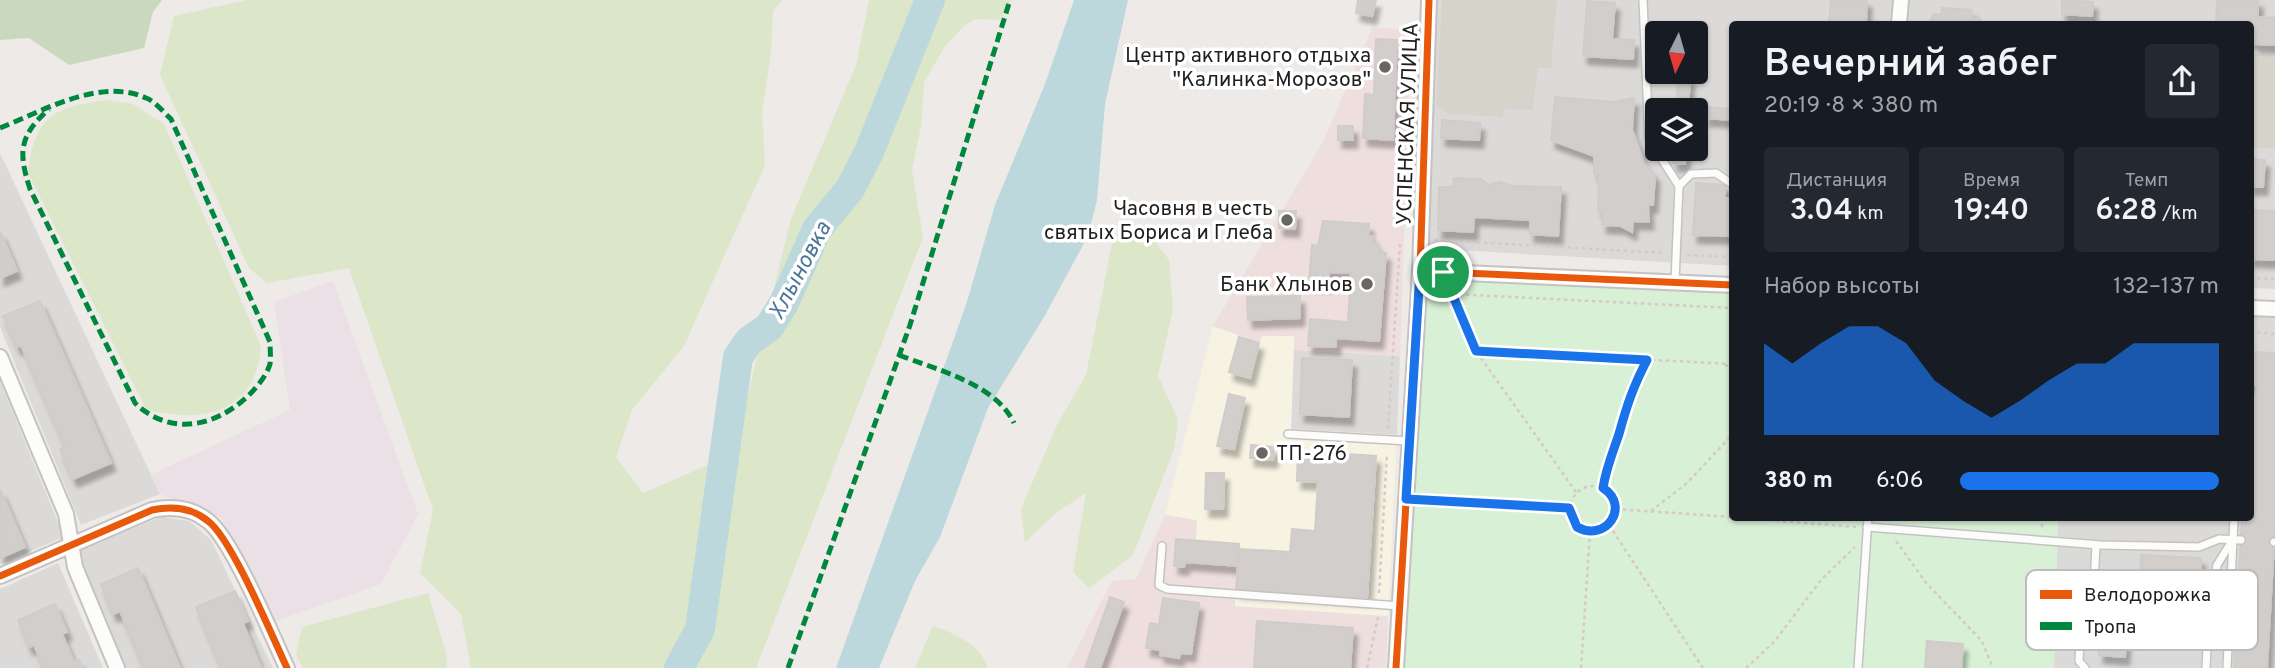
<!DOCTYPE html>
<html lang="ru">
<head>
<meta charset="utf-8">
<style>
	body { margin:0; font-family:Overpass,sans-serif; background:#242831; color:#f1f3f6; height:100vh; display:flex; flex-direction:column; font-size:26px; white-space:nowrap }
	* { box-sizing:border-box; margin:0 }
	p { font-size:23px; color:#9ea1a6 }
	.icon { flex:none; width:38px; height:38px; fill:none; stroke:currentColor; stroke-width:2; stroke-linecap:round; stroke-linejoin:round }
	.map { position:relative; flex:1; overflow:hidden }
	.side { position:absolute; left:1729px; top:21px; width:525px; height:500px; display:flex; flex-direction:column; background:#171b24; border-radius:7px; box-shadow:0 2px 5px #0004 }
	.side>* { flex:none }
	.needle { width:46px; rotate:185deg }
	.controls { position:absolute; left:1645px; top:21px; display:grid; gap:14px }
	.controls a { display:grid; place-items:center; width:63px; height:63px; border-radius:7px; background:#171b24; box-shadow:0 2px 5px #0004; font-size:35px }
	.pin { position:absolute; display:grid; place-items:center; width:60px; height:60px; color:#fff; margin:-30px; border:4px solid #fff; border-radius:50%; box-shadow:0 2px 7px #0007 }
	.round { display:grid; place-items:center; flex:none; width:74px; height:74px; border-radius:7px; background:#242831 }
	.head { display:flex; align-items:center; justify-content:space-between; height:119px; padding:0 35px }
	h1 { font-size:38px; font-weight:600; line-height:52px }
	.figures { display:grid; grid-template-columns:repeat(3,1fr); gap:10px; height:119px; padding:7px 35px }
	.figures div { display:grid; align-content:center; border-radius:7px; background:#242831; text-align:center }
	.figures b { font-size:30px; font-weight:600 }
	.figures small { font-size:19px; font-weight:400 }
	.figures p { font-size:19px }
	.chart { height:196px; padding:14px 35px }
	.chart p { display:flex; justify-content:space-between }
	.chart svg { width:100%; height:126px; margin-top:7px; fill:#1a73e8; opacity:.7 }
	ul { padding:0 35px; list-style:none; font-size:23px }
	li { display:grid; grid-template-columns:112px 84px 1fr; align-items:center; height:52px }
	li i { height:18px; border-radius:9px; background:#1a73e8 }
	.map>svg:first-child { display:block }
</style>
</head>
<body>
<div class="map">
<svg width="2275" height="668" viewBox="0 0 2275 668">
	<defs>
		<filter id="shadow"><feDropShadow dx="4.5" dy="8" stdDeviation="2" flood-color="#0004"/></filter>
	</defs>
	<rect width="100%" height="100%" fill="#edeae7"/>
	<g fill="#dcdad9" fill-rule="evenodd">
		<path d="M1432,0H1892L1890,24H1732V266L1440,249L1427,245ZM1657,33H1696V72H1657ZM1657,110H1696V149H1657Z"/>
		<polygon points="1905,0 2275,0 2275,289 2251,288 2250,24 1904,24"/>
		<polygon points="0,153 160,494 81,525 0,327"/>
		<polygon points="2251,308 2275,309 2275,668 2054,668 2058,518 2250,518"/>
		<polygon points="1294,350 1400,356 1397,435 1291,429"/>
		<polygon points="0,381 64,537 0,564"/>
		<polygon points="161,517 189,521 211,540 273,668 126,668 87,581 81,549"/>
		<polygon points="58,563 103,668 0,668 0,589"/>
	</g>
	<g fill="#eedfde">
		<polygon points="1372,28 1411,29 1400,356 1294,350 1294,336 1259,343 1213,326 1323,142"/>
		<polygon points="1165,515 1197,520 1196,540 1239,544 1235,606 1388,616 1386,668 1067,668 1112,581 1136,579"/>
	</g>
	<polygon fill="#eae0e6" points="333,281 418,514 381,584 273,622 221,518 160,494 150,475 290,410 274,302"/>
	<polygon fill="#f6f3e3" points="1213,326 1259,343 1262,336 1294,336 1291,429 1397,435 1388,616 1235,606 1239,544 1196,540 1197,520 1165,515"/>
	<g fill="#d6d4ca">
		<polygon points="1442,0 1557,0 1551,68 1538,68 1533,110 1504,109 1503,117 1448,114 1436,105"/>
		<polygon points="2251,53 2275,54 2275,148 2251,148"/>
	</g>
	<g fill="#dbe7c8">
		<polygon points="247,0 782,0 773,11 771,54 762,112 765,165 684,346 632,410 616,457 643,493 715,462 746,403 791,219 856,65 869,0 1011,0 999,20 975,19 964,26 945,46 924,82 921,126 912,170 923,237 756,668 471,668 461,614 420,573 433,510 349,268 267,283 249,268 160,75 174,16"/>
		<path d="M107,100L133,104L164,124L261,346C257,412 201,425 146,409L28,173C34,116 54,107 107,100Z"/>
		<polygon points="1145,228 1169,260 1173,309 1158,376 1178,420 1174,449 1133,555 1089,588 1073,572 1086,493 1057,512 1025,542 1021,509 1057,425 1086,375 1113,239"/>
		<polygon points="428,593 446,653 447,668 303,668 296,655 302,627"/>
		<path d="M933,626C957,635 979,643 988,668H915Z"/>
	</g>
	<polygon fill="#cad9be" points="0,0 162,0 153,12 144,48 69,65 29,38 0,40"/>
	<polygon fill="#d8f0d5" points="1433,279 1732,285 1732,518 2058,518 2054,668 1403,668 1423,293"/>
	<polygon fill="#bdd8dd" points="1074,0 1128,0 1105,104 1097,200 1088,236 1044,317 988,408 940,537 915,581 879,668 836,668 966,305 995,205 1045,84"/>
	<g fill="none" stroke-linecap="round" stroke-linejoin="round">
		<polyline stroke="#bdd8dd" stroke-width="30" points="679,668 700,629 738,357 749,341 769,327 784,303 817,229 850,189 869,152 930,0"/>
	</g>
	<g fill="#d2cecc" stroke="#d0ccc9" stroke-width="2" filter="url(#shadow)">
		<polygon points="1358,0 1376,0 1372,16 1356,13"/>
		<polygon points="1831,0 1867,0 1866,24 1829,24"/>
		<polygon points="2062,0 2093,2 2092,16 2062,14"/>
		<polygon points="2217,0 2258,0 2258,17 2275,18 2275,45 2255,44 2255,41 2250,40 2250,24 2216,24"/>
		<polygon points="1587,1 1615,3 1612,39 1634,40 1633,59 1583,56"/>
		<polygon points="1942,8 1972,10 1971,18 1979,18 1983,24 1928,24 1934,14 1941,14"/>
		<polygon points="1376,39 1397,40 1393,140 1363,138 1365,94 1374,95"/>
		<polygon points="1678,77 1690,77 1688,110 1676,110"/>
		<polygon points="1555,97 1614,102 1634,98 1632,129 1644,163 1655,175 1653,205 1648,205 1649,222 1633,221 1632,232 1621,226 1602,225 1603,211 1598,210 1599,175 1594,174 1594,156 1551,140"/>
		<polygon points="1706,107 1732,109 1732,120 1705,118"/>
		<polygon points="1442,120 1480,123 1479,140 1441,138"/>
		<rect x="1338" y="126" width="15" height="14"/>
		<polygon points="1674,149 1686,149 1685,164 1673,163"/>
		<polygon points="2250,159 2265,160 2263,187 2250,187"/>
		<polygon points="1454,178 1481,179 1488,185 1500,182 1512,186 1561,187 1558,236 1530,234 1530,220 1474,217 1473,232 1438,230 1439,187 1453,187"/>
		<polygon points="1696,183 1725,185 1725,198 1732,198 1732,236 1693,235"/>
		<polygon points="2250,210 2275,211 2275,260 2250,259"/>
		<polygon points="1279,211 1296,211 1295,229 1279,228"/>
		<polygon points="1323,221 1369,224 1368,236 1373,236 1373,243 1377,243 1379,252 1386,253 1379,341 1336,338 1336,347 1308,346 1310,319 1348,322 1351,273 1329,272 1328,284 1309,283 1312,245 1318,246"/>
		<polygon points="0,231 17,271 0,278"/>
		<polygon points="1300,296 1300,318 1248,320 1247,297"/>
		<polygon points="40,301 111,463 73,479 60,450 65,447 21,345 17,347 3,316"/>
		<polygon points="1239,337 1259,343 1250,378 1229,372"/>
		<polygon points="2250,352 2275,353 2275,525 2267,668 2234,668 2242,518 2250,518 2250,395 2256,395 2257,386 2250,385"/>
		<polygon points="1302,358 1352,360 1349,417 1300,414"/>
		<polygon points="1229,394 1245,398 1234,449 1217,446"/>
		<polygon points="1251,445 1274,447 1273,460 1250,458"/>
		<polygon points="1298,451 1376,456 1367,598 1236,590 1239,549 1290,552 1292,529 1315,531 1318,482 1297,481"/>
		<polygon points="1206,473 1224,473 1223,509 1205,509"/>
		<polygon points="0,489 25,547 0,558"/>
		<polygon points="1176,539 1239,544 1238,566 1185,562 1184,567 1174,566"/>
		<polygon points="2141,555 2201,558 2200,587 2140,585"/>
		<polygon points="138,568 180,668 144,668 120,611 113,614 101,584"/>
		<polygon points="235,591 248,621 243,623 261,668 221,668 196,607"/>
		<polygon points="2115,591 2130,592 2129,596 2135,596 2135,638 2126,637 2125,657 2099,655 2100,636 2091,635 2093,608 2102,609 2102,598 2115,599"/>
		<polygon points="1110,597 1124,602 1100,668 1085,668"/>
		<polygon points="1163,598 1199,603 1191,654 1180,653 1179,658 1160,655 1161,650 1146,648 1150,623 1159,625"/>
		<polygon points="55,604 67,632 62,634 74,662 79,660 82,668 44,668 34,645 29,647 18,620"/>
		<polygon points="1257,621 1353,628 1350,668 1254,668"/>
		<polygon points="1927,641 1963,644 1961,668 1925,668"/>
	</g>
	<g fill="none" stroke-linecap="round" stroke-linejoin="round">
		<defs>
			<g id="service">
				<polyline points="1643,0 1649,139 1679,186"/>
				<polyline points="1675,282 1679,186 1691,174 1716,173 1732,184"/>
				<polyline points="1288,434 1409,441"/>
				<polyline points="1867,527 2101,545 2199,547 2219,539 2241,540"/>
				<polyline points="2274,542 2275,542"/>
				<polyline points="1162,546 1159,585 1167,589 1400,606"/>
				<polyline points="2094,584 2096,545"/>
				<polyline points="1858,668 1868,518"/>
				<polyline points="2085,668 2079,661 2082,600 2094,584 2127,586"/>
				<polyline points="2206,668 2209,608 2217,565 2232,541"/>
				<polyline points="2227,668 2234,518"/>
			</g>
			<g id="minor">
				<polyline points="1899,24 1901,0"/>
				<polyline points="1420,271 1732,285"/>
				<polyline points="2250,308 2275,309"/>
				<polyline points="0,357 66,514 75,567 117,668"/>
				<path d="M0,576L152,510C172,506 191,507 208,521C232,539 272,636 287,668"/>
				<polyline points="1396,668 1420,271 1429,0"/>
			</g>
		</defs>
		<use href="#service" stroke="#c4c3c2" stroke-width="10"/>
		<use href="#minor" stroke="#c4c3c2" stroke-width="18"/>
		<g stroke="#d6c9c8" stroke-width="2.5" stroke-dasharray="3.5 3.5" stroke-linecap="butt">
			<polyline points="1435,240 1666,253"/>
			<polyline points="1687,255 1732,257"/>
			<polyline points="2250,278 2275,279"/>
			<polyline points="1449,288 1476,351 1576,492"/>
			<polyline points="1452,294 1732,308"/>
			<polyline points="2250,332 2275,334"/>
			<polyline points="1477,351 1732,364"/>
			<polyline points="1725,364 1732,372"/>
			<polyline points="1388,429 1400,243"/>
			<circle cx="1593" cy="509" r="23"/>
			<polyline points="1603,488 1624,408 1647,360"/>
			<polyline points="1422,500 1569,508"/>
			<polyline points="1616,509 1732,517"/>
			<polyline points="1651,511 1687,483 1732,435"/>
			<polyline points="1741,518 1856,527"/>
			<polyline points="2037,518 2045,530"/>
			<polyline points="1609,525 1703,668"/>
			<polyline points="1896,541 1927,584 1982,641 1993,668"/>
			<polyline points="1379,593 1387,453"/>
			<polyline points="1367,668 1378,617"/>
			<polyline points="1581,668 1590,532"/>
			<polyline points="1746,668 1774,642 1821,580 1855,547"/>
		</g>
		<use href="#service" stroke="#fcfcfb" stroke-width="7"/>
		<use href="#minor" stroke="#fcfcfb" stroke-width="14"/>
		<g stroke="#00873e" stroke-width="5" stroke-dasharray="10 5" stroke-linecap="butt">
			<path d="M0,128C43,111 100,77 146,98C155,101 164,113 171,119L270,342C270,349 271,357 270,364C267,375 257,387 249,395C216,427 170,437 135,403L30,189C18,152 19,136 49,109"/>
			<path d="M899,355C937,370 996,384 1014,423"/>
			<polyline points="788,668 910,325 1010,0"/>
		</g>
		<defs>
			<g id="cycleway">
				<polyline points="1420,271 1732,285"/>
				<path d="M0,576L152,510C172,506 191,507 208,521C232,539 272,636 287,668"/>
				<polyline points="1396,668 1420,271 1429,0"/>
			</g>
		</defs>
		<use href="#cycleway" stroke="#fff" stroke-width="11"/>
		<use href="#cycleway" stroke="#e8590c" stroke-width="7"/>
	</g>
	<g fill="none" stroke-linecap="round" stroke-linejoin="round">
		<defs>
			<path id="route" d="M1420,271L1443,272L1476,351L1647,360C1633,387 1627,405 1619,434C1613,452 1606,468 1603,488C1631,506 1606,543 1577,527L1569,508L1406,499Z"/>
		</defs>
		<use href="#route" stroke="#fff" stroke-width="14"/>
		<use href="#route" stroke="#1a73e8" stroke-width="9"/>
	</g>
	<g fill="#676665" stroke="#fff" stroke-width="2.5">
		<circle cx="1385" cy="67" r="7"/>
		<circle cx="1287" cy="220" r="7"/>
		<circle cx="1367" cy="284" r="7"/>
		<circle cx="1262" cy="453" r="7"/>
	</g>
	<g text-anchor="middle" stroke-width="7" stroke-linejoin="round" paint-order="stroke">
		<g font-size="21" fill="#1f1f1f" stroke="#fff" text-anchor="end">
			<text x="1371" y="62">Центр активного отдыха<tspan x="1371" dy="24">"Калинка-Морозов"</tspan></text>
			<text x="1273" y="215">Часовня в честь<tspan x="1273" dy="24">святых Бориса и Глеба</tspan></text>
			<text x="1353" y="291">Банк Хлынов</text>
			<text x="1276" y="460" text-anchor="start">ТП-276</text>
		</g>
		<g font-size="21" fill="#1f1f1f" stroke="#fff">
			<text transform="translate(1407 124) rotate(-88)" y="7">УСПЕНСКАЯ УЛИЦА</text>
		</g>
		<g font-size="23" font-style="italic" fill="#4c7698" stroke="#fff">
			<text transform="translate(799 270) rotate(-62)" y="8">Хлыновка</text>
		</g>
	</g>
	<rect x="2026" y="570" width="232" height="80" rx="10" fill="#fff" stroke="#bcbcbc" stroke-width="2"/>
	<rect x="2040" y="590" width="32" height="9" fill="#e8590c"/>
	<rect x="2040" y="622" width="32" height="8" fill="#00873e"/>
	<g font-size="19" fill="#1f1f1f">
		<text x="2084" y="601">Велодорожка</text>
		<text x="2084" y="633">Тропа</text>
	</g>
</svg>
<div class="controls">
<a><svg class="needle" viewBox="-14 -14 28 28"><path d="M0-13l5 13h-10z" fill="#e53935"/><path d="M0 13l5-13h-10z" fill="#9ea1a6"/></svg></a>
<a><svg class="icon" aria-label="layers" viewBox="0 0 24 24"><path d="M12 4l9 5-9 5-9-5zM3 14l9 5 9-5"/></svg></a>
</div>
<div class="pin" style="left:1443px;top:272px;background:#1e9e55"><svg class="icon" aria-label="arrive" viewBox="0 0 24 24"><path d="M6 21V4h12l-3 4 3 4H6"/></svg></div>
<section class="side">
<div class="head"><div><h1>Вечерний забег</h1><p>20:19 · 8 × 380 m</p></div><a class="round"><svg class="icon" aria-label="share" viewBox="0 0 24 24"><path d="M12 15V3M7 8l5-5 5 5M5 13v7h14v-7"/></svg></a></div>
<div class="figures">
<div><p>Дистанция</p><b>3.04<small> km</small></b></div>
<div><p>Время</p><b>19:40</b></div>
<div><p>Темп</p><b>6:28<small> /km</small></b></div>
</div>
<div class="chart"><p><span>Набор высоты</span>132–137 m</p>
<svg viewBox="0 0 160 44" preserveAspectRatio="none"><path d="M0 44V12L10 19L20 12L30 6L40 6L50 12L60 25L70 32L80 38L90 32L100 25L110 19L120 19L130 12L140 12L150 12L160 12V44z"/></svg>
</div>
<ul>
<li><b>380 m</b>6:06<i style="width:100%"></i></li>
</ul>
</section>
</div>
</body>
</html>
